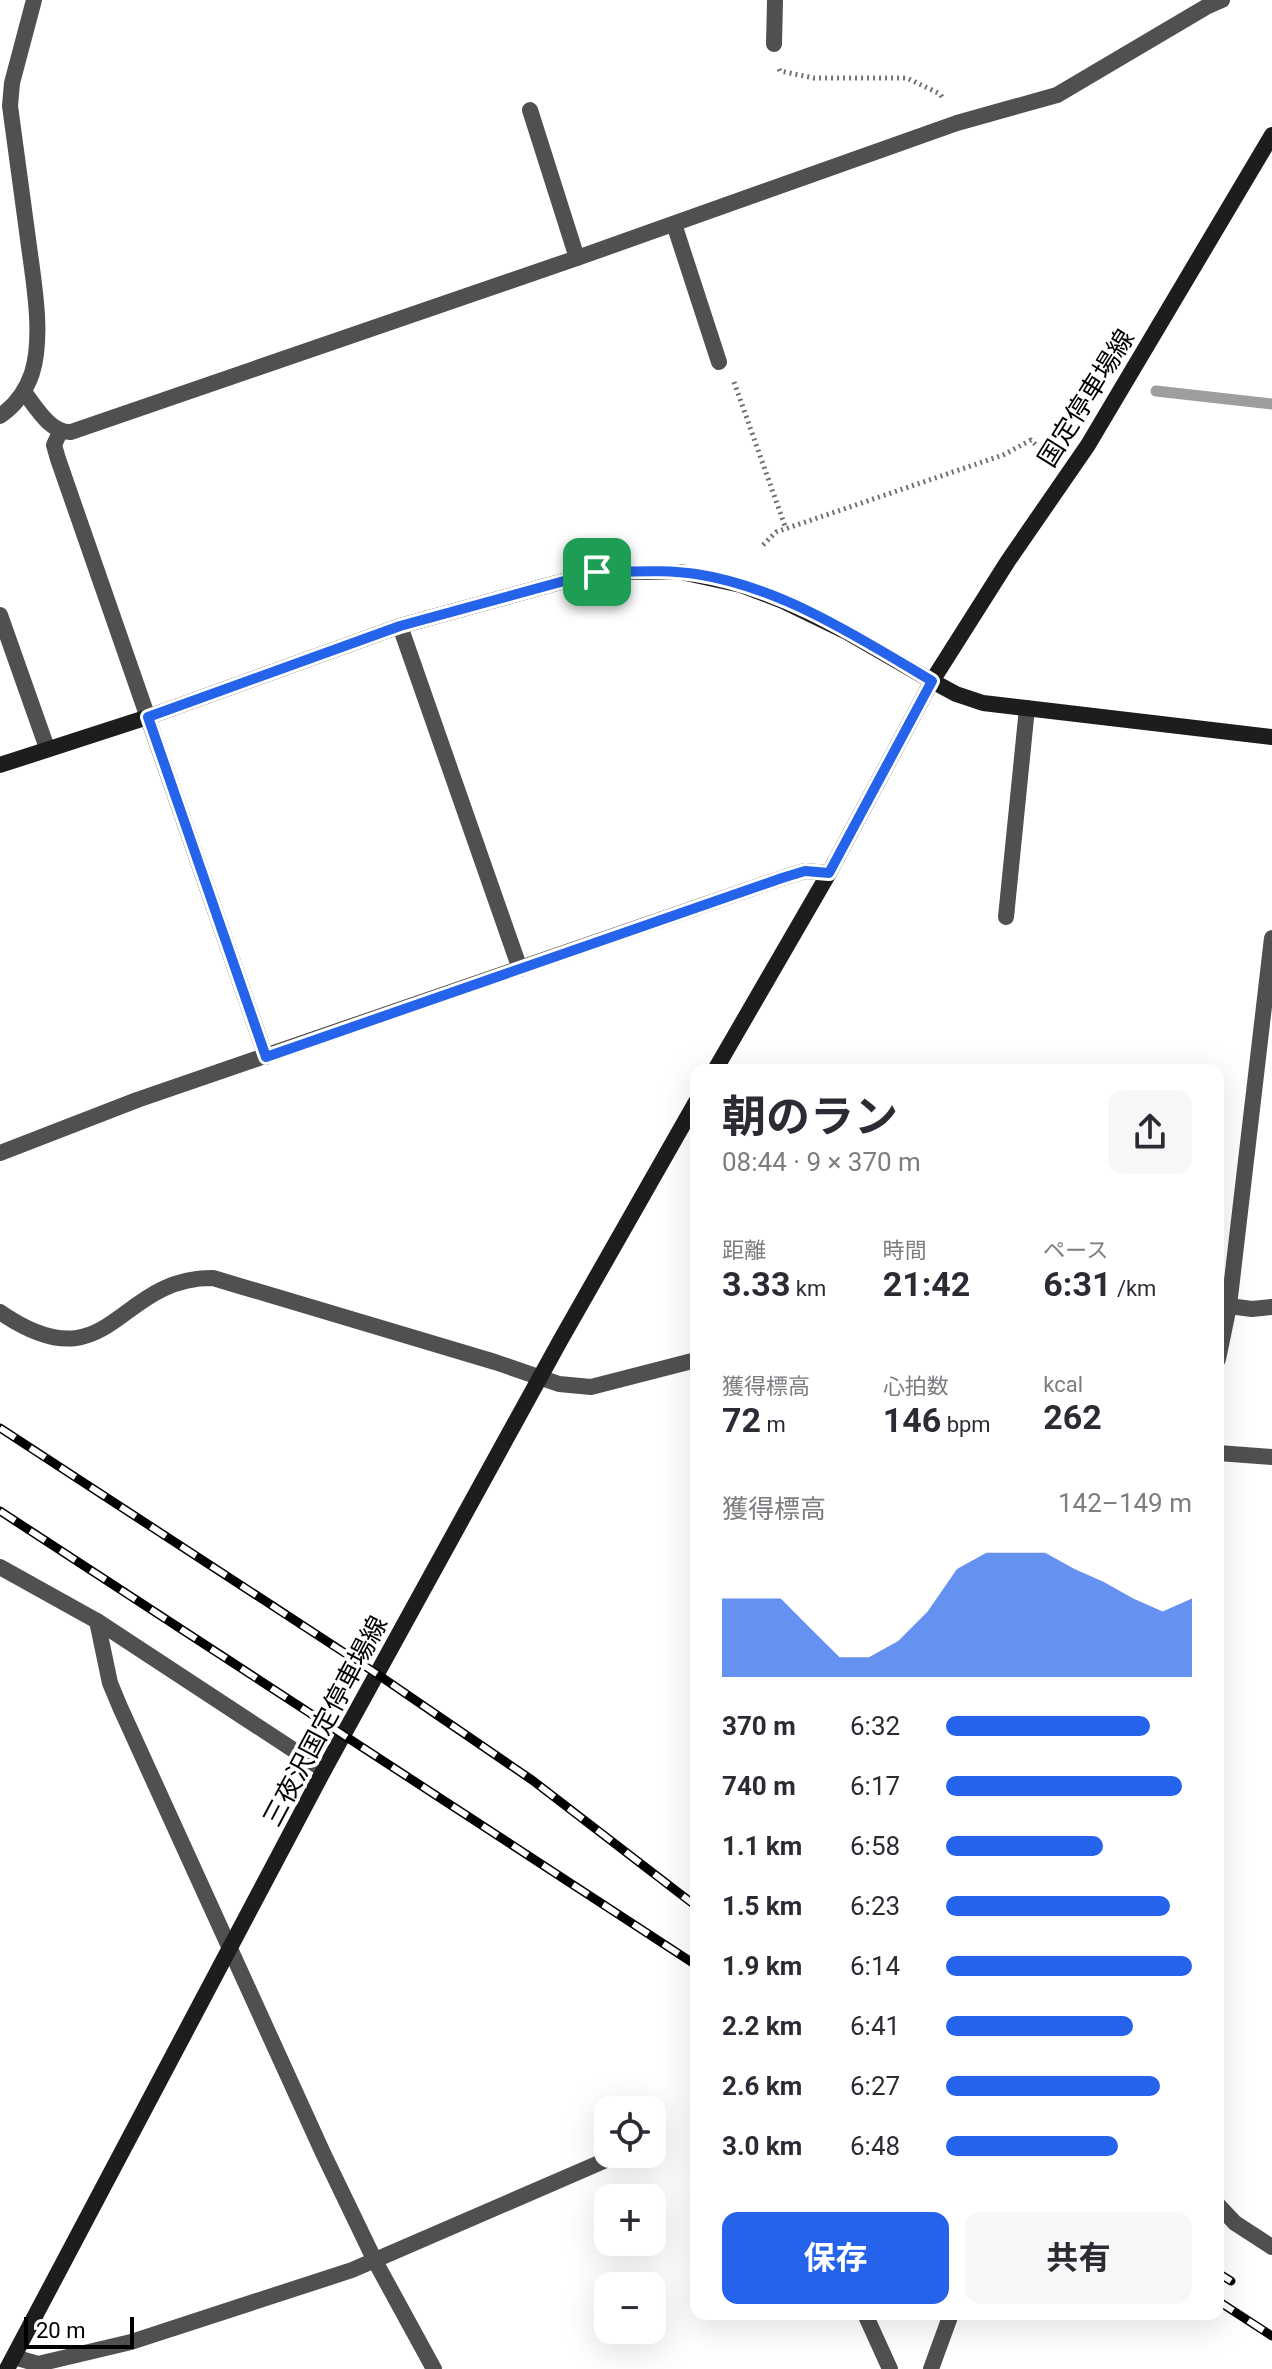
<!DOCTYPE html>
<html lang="ja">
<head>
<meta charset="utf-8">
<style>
	body { margin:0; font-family:Roboto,"Noto Sans JP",sans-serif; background:#f7f7f7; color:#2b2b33; height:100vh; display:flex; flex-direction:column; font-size:30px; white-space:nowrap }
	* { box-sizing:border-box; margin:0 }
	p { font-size:26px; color:#7c7c81 }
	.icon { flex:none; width:44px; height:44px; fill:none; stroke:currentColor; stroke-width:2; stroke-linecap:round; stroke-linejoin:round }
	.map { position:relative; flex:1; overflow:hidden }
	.drawer { position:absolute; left:690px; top:1064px; width:534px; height:1256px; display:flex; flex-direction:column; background:#fff; border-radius:16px; box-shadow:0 8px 32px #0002 }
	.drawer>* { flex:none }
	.buttons { position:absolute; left:594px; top:2096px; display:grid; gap:16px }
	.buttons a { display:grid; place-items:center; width:72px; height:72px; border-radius:16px; background:#fff; box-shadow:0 8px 32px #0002; font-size:40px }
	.scale { position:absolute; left:24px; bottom:20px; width:110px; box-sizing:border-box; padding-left:8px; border:4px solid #000; border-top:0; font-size:22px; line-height:28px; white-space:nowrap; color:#000; -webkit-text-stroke:6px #fff; paint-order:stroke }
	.pin { position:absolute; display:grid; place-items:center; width:68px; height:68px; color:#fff; margin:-34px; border-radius:16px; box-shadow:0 4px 12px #0006 }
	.round { display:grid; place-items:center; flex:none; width:84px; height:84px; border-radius:16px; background:#f7f7f7 }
	.head { display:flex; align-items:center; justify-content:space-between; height:136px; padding:0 32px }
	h1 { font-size:44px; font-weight:700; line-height:60px }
	.figures { display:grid; grid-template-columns:repeat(3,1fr); gap:12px; height:136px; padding:8px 32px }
	.figures div { display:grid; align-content:center }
	.figures b { font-size:34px; font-weight:700 }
	.figures small { font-size:22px; font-weight:400 }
	.figures p { font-size:22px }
	.chart { height:224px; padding:16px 32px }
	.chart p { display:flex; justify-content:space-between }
	.chart svg { width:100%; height:144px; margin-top:8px; fill:#2563eb; opacity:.7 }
	.primary-button { display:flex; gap:16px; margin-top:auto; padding:16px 32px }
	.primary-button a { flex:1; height:92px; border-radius:16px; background:#2563eb; color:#fff; font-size:32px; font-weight:700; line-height:92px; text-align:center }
	.primary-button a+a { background:#f7f7f7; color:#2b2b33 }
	ul { padding:0 32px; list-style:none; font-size:26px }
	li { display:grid; grid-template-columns:128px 96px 1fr; align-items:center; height:60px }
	li i { height:20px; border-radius:10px; background:#2563eb }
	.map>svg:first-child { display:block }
</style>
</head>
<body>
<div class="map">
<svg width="1272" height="2369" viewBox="0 0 1272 2369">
	<rect width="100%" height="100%" fill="#fff"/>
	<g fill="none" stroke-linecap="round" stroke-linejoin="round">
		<polyline stroke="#9e9e9e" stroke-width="11" points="1156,391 1272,404"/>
		<g stroke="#727272" stroke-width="5" stroke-dasharray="2 4" stroke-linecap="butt">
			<polyline points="779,69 780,71 814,78 907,78 940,94 944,100"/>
			<polyline points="734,382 786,529"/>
			<polyline points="763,545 776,532 1003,455 1031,440 1046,455"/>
		</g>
		<g stroke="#505050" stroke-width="16">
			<polyline points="774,44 775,0"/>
			<polyline points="530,110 577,258"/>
			<polyline points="674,224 719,362"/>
			<polyline points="60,432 54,445 58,459 266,1057"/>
			<polyline points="1006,917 1027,708"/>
			<polyline points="1218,1453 1272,1457"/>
			<polyline points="865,2314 890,2369"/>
			<polyline points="14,2357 38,2364 131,2342 352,2270 620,2154"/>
			<polyline points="931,2369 951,2314"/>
		</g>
		<g stroke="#505050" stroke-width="16">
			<path d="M24,392C36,407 50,433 71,432L577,258L957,123L1057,95L1206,7L1222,0"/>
			<path d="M0,416C16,405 26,391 32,373C44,335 33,278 28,239C22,195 16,150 10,106L12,83L34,0"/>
			<polyline points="0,615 47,748"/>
			<polyline points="400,626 520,969"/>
			<polyline points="0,1153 137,1100 782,878 805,871 829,873"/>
			<polyline points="1229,1306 1252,1309 1272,1307"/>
			<path d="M0,1312C111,1388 115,1277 213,1278L495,1362L559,1384L591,1387L696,1360"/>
			<polyline points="1218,1359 1229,1306 1272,938"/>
			<polyline points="0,1567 97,1621 324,1770"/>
			<polyline points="97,1621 110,1683 120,1707 323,2153 375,2261 434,2369"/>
			<polyline points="1218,2205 1235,2223 1272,2247"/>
		</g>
		<g stroke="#1d1d1d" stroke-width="16">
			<polyline points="0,765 148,717 400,626 597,572 681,572 741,585 783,601 847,632 932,681 956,694 983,703 1272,737"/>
			<polyline points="715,1070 829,873 932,681 1008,561 1088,445 1272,135"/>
			<polyline points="7,2369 324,1770 560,1341 696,1102"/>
		</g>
		<defs>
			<g id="rail">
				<polyline points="0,1428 377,1674 532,1780 696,1906"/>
				<polyline points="0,1511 696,1965"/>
				<polyline points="1218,2273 1231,2281"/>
				<polyline points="1218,2301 1272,2336"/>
			</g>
		</defs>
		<use href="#rail" stroke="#000" stroke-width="9"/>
		<use href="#rail" stroke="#fff" stroke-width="6" stroke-dasharray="18" stroke-linecap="butt"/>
	</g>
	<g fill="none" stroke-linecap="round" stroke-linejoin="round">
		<defs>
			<path id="route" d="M597,572C630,572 664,569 696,574C781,587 860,638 932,681L829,873L805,871L782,878L266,1057L148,717L400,626Z"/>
		</defs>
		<use href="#route" stroke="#fff" stroke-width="16"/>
		<use href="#route" stroke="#2563eb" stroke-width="10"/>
	</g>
	<g text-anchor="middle" stroke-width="7" stroke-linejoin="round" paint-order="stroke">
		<g font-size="26" fill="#000" stroke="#fff">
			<text transform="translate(1086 398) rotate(-58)" y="9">国定停車場線</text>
			<text transform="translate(325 1721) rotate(-62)" y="9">三夜沢国定停車場線</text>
		</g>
	</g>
</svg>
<div class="buttons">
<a><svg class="icon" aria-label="locate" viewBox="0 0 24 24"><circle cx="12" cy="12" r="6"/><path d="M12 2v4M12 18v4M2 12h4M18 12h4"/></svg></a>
<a>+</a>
<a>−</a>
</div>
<div class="scale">20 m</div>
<div class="pin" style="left:597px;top:572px;background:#1e9e55"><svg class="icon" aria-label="arrive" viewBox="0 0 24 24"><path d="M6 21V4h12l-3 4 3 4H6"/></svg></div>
<section class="drawer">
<div class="head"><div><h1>朝のラン</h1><p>08:44 · 9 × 370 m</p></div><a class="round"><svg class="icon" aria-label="share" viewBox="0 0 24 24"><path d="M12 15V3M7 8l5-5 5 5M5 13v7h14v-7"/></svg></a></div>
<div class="figures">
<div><p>距離</p><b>3.33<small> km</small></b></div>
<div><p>時間</p><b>21:42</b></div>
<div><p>ペース</p><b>6:31<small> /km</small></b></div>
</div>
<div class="figures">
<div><p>獲得標高</p><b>72<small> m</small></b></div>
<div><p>心拍数</p><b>146<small> bpm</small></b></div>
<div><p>kcal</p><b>262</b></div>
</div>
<div class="chart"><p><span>獲得標高</span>142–149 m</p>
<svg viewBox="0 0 160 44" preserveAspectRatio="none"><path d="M0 44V20L10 20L20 20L30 29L40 38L50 38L60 33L70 24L80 11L90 6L100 6L110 6L120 11L130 15L140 20L150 24L160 20V44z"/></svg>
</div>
<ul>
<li><b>370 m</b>6:32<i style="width:83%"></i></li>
<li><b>740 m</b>6:17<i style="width:96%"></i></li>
<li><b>1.1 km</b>6:58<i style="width:64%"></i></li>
<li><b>1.5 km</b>6:23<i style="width:91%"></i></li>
<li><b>1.9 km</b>6:14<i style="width:100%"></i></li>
<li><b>2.2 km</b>6:41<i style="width:76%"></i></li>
<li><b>2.6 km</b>6:27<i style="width:87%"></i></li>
<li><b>3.0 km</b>6:48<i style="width:70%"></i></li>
</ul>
<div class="primary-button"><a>保存</a><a>共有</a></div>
</section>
</div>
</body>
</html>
